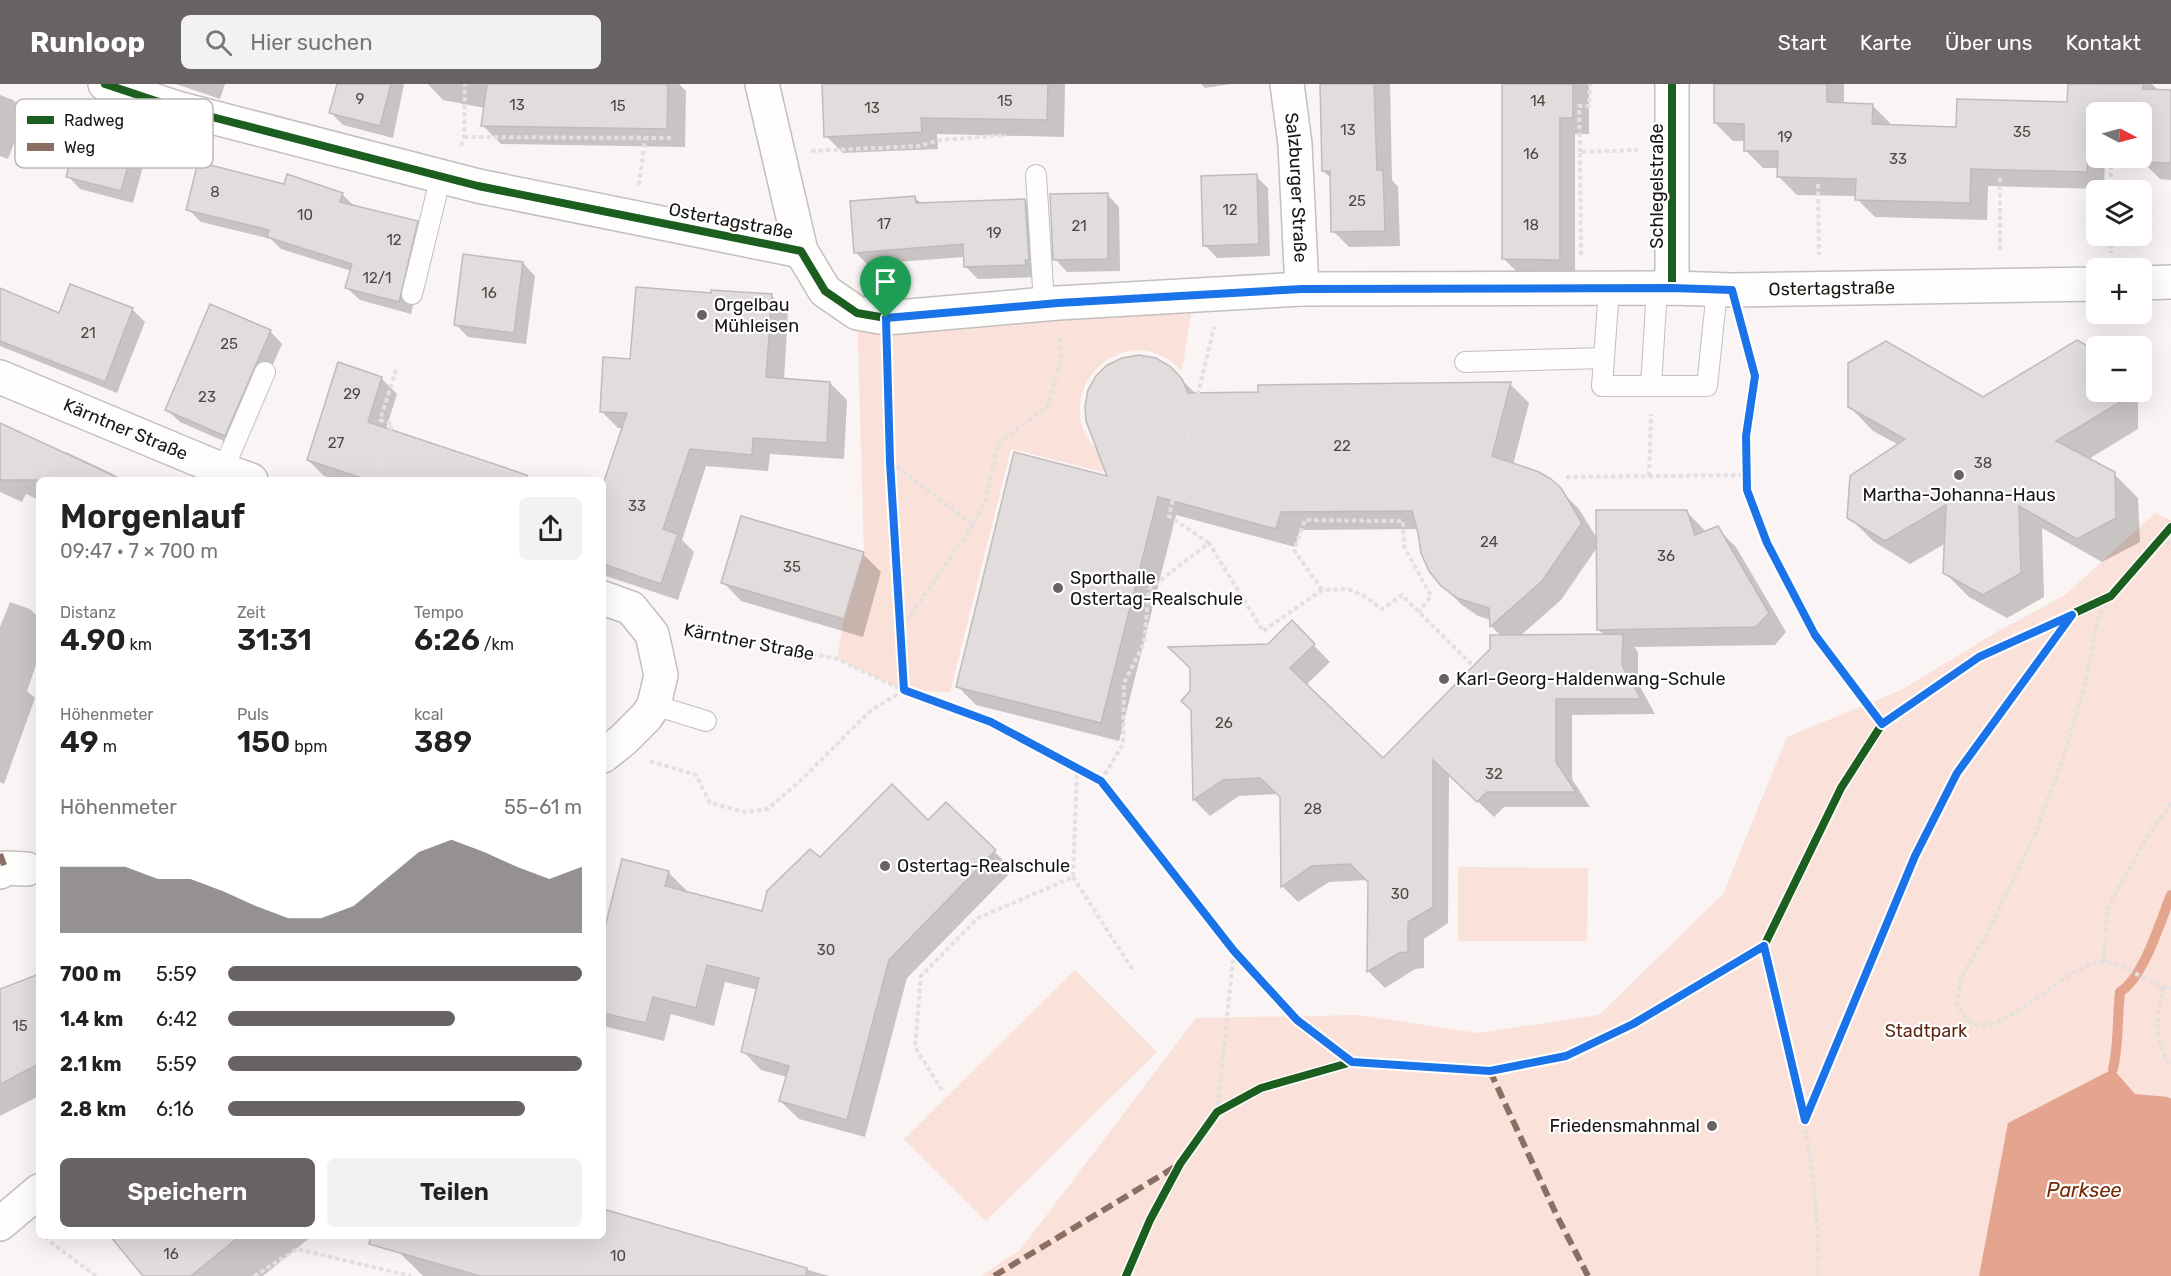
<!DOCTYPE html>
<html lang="de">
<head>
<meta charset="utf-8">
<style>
	body { margin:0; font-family:Rubik,sans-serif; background:#f2f2f2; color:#222; height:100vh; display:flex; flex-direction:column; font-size:22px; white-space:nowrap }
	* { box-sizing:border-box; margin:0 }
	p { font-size:20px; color:#767676 }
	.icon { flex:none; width:33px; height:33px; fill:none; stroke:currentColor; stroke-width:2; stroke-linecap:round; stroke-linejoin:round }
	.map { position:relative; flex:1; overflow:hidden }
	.details { position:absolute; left:36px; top:393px; width:570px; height:762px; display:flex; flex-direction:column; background:#fff; border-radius:9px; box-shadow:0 6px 24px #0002 }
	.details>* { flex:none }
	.needle { width:39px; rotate:96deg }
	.fabs { position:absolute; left:2086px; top:18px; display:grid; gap:12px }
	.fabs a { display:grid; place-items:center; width:66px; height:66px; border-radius:9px; background:#fff; box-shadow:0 6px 24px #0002; font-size:30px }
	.pin { position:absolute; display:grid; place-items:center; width:51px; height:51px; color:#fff; margin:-62px -26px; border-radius:50% 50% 50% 0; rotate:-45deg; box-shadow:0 0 6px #0007 }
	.pin .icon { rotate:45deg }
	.round { display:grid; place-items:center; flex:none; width:63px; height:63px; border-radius:9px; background:#f2f2f2 }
	.headline { display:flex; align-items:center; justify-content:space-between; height:102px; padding:0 24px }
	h1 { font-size:33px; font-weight:600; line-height:45px }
	.metrics { display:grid; grid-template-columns:repeat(3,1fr); gap:9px; height:102px; padding:6px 24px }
	.metrics div { display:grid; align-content:center }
	.metrics b { font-size:30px; font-weight:600 }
	.metrics small { font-size:16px; font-weight:400 }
	.metrics p { font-size:16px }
	.chart { height:168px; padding:12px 24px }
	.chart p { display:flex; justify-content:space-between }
	.chart svg { width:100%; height:108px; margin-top:6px; fill:#686362; opacity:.7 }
	.action { display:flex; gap:12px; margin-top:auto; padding:12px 24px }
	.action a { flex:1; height:69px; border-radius:9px; background:#686362; color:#fff; font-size:24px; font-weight:600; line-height:69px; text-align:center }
	.action a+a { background:#f2f2f2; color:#222 }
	ul { padding:0 24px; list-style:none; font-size:20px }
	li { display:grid; grid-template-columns:96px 72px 1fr; align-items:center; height:45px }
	li i { height:15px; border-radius:8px; background:#686362 }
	header { display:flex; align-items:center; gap:36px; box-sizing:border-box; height:84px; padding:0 30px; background:#686362; color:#fff }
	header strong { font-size:28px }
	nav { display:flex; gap:33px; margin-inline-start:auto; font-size:21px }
	.search { width:420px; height:54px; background:#f2f2f2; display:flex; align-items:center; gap:15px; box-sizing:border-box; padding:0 21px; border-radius:9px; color:#767676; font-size:22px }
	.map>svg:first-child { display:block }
</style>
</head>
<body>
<header>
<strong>Runloop</strong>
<div class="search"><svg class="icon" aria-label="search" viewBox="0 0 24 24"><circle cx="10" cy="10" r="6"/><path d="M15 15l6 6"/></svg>Hier suchen</div>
<nav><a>Start</a><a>Karte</a><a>Über uns</a><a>Kontakt</a></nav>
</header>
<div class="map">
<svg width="2171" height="1192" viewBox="0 0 2171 1192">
	<rect width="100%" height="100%" fill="#faf5f4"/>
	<g fill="#fae1d9">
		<path d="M1194,212L1182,287C1119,222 1034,326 1109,375L1103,388L1011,365L950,608L904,606L837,575L844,535L864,468L857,229Z"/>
		<polygon points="2155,429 2171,436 2171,1192 981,1192 1020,1166 1196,934 1359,931 1478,949 1599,931 1723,810 1787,653 1901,606 2000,546 2065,511"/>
		<polygon points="1458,783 1588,784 1587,857 1458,857"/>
		<polygon points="1075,886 1157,968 986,1137 904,1055"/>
	</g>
	<polygon fill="#e4a48e" points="2113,985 2135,1010 2168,1013 2171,1015 2171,1192 1979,1192 2008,1039"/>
	<g fill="#0003" fill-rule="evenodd">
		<polygon points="176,0 225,0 220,15"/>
		<polygon points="338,0 404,0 393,54 343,41 331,29"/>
		<polygon points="428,0 679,0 686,7 685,63 501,60 483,42 485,24 443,16"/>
		<polygon points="823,0 1065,0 1064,53 937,50 938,65 843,69 826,52"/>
		<polygon points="1201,0 1231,0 1205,4"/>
		<polygon points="1322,0 1390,0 1392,96 1398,103 1400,162 1349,163 1333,147 1332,95 1323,87"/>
		<polygon points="1504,0 1589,0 1589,50 1575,50 1575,191 1520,191 1504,175"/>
		<polygon points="1716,0 1844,0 1844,20 1872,21 1890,39 1890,42 1958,44 2069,20 2069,0 2152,0 2159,7 2171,7 2171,96 2160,95 2142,77 2142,28 2097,28 2097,74 2105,74 2104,105 1988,102 1987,136 1875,133 1857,115 1857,112 1797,111 1779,93 1779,84 1763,84 1745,66 1745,57 1733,57 1715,39"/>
		<polygon points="0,11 13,16 26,28 8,75 0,72"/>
		<polygon points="136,51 148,64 133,119 80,105 68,92"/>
		<polygon points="1256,92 1268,104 1270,172 1217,174 1205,161"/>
		<polygon points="342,110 355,123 417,138 429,150 411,230 360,216 347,204 351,187 281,165 271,155 201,138 188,125"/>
		<polygon points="1107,110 1119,123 1120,187 1067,188 1055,175"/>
		<polygon points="915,114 922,120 1025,117 1037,129 1037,193 978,195 965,182 965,173 867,180 855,168"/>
		<polygon points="523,179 535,192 526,260 468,253 455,240"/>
		<polygon points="0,205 60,231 132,225 145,238 117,309 0,262"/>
		<polygon points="713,210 771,211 788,228 784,296 830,299 847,316 844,375 770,370 768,387 706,382 682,456 694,468 678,516 603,491 603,405 623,344 618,344 601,327 632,276"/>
		<polygon points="270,247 282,260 237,363 180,338 167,326"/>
		<polygon points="2097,269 2097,308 2138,308 2138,345 2087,376 2114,390 2138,414 2140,458 2102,478 2042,444 2044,513 2007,534 1969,513 1945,489 1946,459 1910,480 1873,457 1849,433 1899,361 1873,347 1849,322 1983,314"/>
		<path d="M1170,284L1196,310L1510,300L1529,319L1513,381L1550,396L1579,425L1598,456L1686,427L1706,448L1717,444L1736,463L1786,548L1775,561L1634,563L1638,568V599L1655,630L1572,631V695L1590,723H1504L1494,733L1449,690L1448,839L1424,855V884L1415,885L1385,904L1369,888V798L1368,796L1329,798L1298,818L1282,802V714L1278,710L1239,712L1210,732L1194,716L1193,627L1292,539L1330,578L1306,601L1383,676L1492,565L1501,552L1491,542V536L1478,532L1462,521L1442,501L1419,445L1300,446L1295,463L1176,431L1119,657L976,621L957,602L1109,394ZM1598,462V545L1604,551L1520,552L1561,516Z"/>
		<polygon points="381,294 397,310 386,345 520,396 338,396 324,392 308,376"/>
		<polygon points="0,341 65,371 66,368 113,390 119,396 39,396 39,416 26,410 22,418 0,408"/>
		<polygon points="863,470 881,488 863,553 741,517 723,498"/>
		<polygon points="10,518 30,525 39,534 39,572 27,607 35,614 4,700 0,698 0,543"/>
		<polygon points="946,720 1013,786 907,894 865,1053 799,1035 780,1017 787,993 761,986 743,967 758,906 725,898 714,942 671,930 664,957 603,942 603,857 668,788 687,807 686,809 763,829 820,775 928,738"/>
		<polygon points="39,891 39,1012 0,1032 0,906"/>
		<polygon points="603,1127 829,1192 423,1192 398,1167 403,1152 603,1152"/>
		<polygon points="113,1152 312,1152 263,1192 145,1192"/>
	</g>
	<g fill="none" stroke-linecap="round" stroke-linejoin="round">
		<path stroke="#e4a48e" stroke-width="10" d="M2113,985C2119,960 2117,934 2120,908C2144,893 2160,838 2171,811"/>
	</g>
	<g fill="#e2dddc" stroke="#c0bbba" stroke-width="1.5">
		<polygon points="337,0 391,0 380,42 329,29"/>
		<polygon points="487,0 668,0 667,45 481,42"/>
		<polygon points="822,0 1048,0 1047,36 921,34 922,48 824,53"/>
		<polygon points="1320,0 1374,0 1377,86 1383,86 1385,147 1331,148 1330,87 1322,87"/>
		<polygon points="1502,0 1573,0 1573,34 1560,34 1560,176 1502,175"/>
		<polygon points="1714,0 1827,0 1827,18 1873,20 1872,40 1956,43 1957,15 2067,18 2068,0 2143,0 2143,5 2171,6 2171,79 2141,78 2142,28 2097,28 2097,55 2088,54 2087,88 1971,85 1970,119 1855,116 1856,95 1777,93 1778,67 1744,67 1744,40 1714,39"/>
		<polygon points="81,35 137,50 121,107 66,93"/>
		<polygon points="198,78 284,100 287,90 343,109 340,118 418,137 399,218 345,204 352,180 267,153 269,146 186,126"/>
		<polygon points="1257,90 1259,160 1203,162 1201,92"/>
		<polygon points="1108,109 1108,175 1053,176 1050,110"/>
		<polygon points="915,112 916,119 1025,115 1029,176 1025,176 1026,181 964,183 963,160 854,169 850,117"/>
		<polygon points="463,170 523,178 514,249 454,241"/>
		<polygon points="70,200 133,224 105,298 0,257 0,204 59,229"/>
		<polygon points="636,203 711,209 711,206 772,210 766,293 830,298 827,359 753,354 752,371 690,365 663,445 678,450 661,500 603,480 603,400 627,329 600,328 603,273 630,275"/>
		<polygon points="210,220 271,246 225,352 165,326"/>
		<polygon points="2077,256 2097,267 2097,308 2137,308 2056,357 2115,388 2116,434 2077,455 2019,422 2021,489 1983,511 1943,489 1946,421 1885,457 1847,434 1850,392 1905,355 1848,323 1848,279 1886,257 1983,313"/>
		<polygon points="1139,271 1156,274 1171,283 1182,295 1188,309 1258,308 1258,301 1511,298 1492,372 1539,388 1551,395 1561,404 1582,439 1542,497 1490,543 1489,524 1457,514 1441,502 1429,487 1421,469 1418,449 1412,427 1281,428 1276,445 1158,413 1101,639 956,603 1014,368 1107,392 1086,337 1085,322 1088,306 1096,292 1107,281 1122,274"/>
		<polygon points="338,278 382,293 368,338 527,391 527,396 368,396 307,376"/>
		<polygon points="0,339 123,396 0,396"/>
		<polygon points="1596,426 1687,426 1695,451 1718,442 1769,529 1756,543 1597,546"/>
		<polygon points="741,432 864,468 844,535 721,499"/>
		<polygon points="1292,536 1315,560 1290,584 1383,674 1490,565 1490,551 1623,550 1622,581 1641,615 1556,615 1556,678 1576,708 1487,708 1477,718 1433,676 1433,823 1408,838 1408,868 1399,869 1367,888 1368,798 1350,780 1312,782 1281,803 1280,713 1260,694 1223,696 1193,716 1191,626 1181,617 1190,607 1190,584 1168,563 1268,560"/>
		<polygon points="892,700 928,736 946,718 996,766 889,876 847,1036 779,1017 789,982 741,968 759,894 707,881 696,924 653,913 646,939 603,929 603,851 622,775 669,787 665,802 762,827 767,807 810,765 820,773"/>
		<polygon points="39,890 39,980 0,1000 0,905"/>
		<polygon points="603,1125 807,1184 806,1192 480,1192 369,1160 371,1152 603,1152"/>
		<polygon points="110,1152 240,1152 191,1192 143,1192"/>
	</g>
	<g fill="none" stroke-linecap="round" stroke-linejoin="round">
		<defs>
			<g id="service">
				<polyline points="1036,91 1044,220"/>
				<polyline points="1609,204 1602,302 1707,302 1717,206"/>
				<polyline points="412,210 441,92"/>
				<polyline points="1465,278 1604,274"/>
				<polyline points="1651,302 1657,204"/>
				<polyline points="223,386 265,288"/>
				<polyline points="654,621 706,637"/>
			</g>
			<g id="minor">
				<path id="s1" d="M105,0L177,24L478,102L801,167L825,207L857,229L886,234L1058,219L1302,205L1672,204L1733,206L2097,200"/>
				<polyline points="762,0 801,167"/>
				<path id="s2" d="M1287,0L1295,60L1302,205"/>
				<polyline points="1672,0 1672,204"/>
				<polyline points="2142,199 2171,198"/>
				<path id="s3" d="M0,293L223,386L251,396"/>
				<polyline points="603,514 631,524 652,550 661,591 654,621 647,632 623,656 603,672"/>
				<polyline points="0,788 5,784 27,785"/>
				<polyline points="0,1140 39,1107"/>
			</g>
		</defs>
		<use href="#service" stroke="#c3bfbe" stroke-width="22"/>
		<use href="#minor" stroke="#c3bfbe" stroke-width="36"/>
		<g stroke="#e3e1e0" stroke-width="4" stroke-dasharray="4.5 3" stroke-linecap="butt">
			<polyline points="464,53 673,54"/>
			<polyline points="461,62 464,53 465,0"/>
			<polyline points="811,67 919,62 940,56 1006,51"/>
			<polyline points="1580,68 1579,22 1589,22 1590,0"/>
			<polyline points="2111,74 2111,106"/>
			<polyline points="2000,94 2000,168"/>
			<polyline points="1818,100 1819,171"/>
			<polyline points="639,101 645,54"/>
			<polyline points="2111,152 2111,169"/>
			<polyline points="1581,171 1580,68 1638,66"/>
			<polyline points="1743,245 1755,292 1746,352 1747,406 1767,459 1815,551 1882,640"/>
			<polyline points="887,268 890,378 904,606 991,638 1101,697 1234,868 1217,1028"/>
			<polyline points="891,378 973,441"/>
			<polyline points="1649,392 1651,330"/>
			<polyline points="1566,393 1747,391"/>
			<polyline points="374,396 392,340 380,336 397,283"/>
			<polyline points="2165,450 2171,466"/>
			<polyline points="1209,459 1169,432 1214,243"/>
			<polyline points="1322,506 1294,466 1305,436 1403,437 1404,462 1431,512 1419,528"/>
			<path d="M2110,513L2098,535L2086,597L2063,675L2035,750L1986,852L1961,894L1957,919C1960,924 1962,931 1967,935C1998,964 2064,878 2103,878C2123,878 2149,901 2171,904"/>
			<polyline points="902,543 973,441 985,417 999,358 1048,322 1061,273 1060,253"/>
			<polyline points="687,544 837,575 903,606"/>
			<polyline points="650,677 696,691 710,719 745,728 768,725 802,695 869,628 904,606"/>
			<polyline points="1101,697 1123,660 1124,599 1144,559 1149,505 1209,459 1263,547 1322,506 1348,505 1366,513 1382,525 1402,511 1473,582"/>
			<polyline points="1073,793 1134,888"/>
			<path d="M1764,862C1789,970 1822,1080 1817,1192"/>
			<polyline points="1234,868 1297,936 1352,978"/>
			<polyline points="2104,878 2107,825 2146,755 2171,719"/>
			<path d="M2162,903C2159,935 2151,954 2171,981"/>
			<polyline points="942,1006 915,963 921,892 978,834 1073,793 1077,684"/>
			<polyline points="1805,1036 1915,772 1957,689 2071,533"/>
			<polyline points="46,1152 49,1157 96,1192"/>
			<polyline points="254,1192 297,1165 411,1192"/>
			<polyline points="1126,1192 1150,1136 1180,1080 1217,1028 1261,1004 1352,978 1490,987 1566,972 1633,940 1764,862 1841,704 1882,640 1979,573 2111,512 2171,443"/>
		</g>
		<use href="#service" stroke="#fefefd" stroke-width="20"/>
		<use href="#minor" stroke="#fefefd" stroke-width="33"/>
		<g stroke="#8d6e63" stroke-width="6" stroke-dasharray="12 6" stroke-linecap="butt">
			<polyline points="0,770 5,784"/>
			<polyline points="1490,987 1557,1132 1588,1192"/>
			<polyline points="994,1192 1175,1083"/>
		</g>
		<defs>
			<g id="cycleway">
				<polyline points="105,0 177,24 478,102 801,167 825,207 857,229 886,234 1058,219 1302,205 1672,204 1733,206 1755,292 1746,352 1747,406 1767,459 1815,551 1882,640"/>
				<polyline points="1672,0 1672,204"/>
				<polyline points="1126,1192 1150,1136 1180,1080 1217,1028 1261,1004 1352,978 1490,987 1566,972 1633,940 1764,862 1841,704 1882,640 1979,573 2111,512 2171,443"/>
			</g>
		</defs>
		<use href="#cycleway" stroke="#fff" stroke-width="11"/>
		<use href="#cycleway" stroke="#1b5e20" stroke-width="8"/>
	</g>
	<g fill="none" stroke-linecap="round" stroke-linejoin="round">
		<defs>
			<polygon id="route" points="1672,204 1732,206 1755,292 1746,352 1747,406 1767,459 1815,551 1882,640 1979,573 2072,531 1957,689 1915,772 1805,1036 1764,862 1633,940 1566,972 1490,987 1352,978 1297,936 1234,867 1101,697 991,638 904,606 890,378 886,234 1058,219 1302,205"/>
		</defs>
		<use href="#route" stroke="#fff" stroke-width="12"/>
		<use href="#route" stroke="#1a73e8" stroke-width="8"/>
	</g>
	<g fill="#686362" stroke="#fff" stroke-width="2">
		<circle cx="702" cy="231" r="6"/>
		<circle cx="1959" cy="391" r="6"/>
		<circle cx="1058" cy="504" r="6"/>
		<circle cx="1444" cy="595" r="6"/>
		<circle cx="885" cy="782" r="6"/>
		<circle cx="1712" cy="1042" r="6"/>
	</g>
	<g text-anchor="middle" stroke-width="4.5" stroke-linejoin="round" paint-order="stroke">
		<g font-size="15" fill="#4c4846">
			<text x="360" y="20">9</text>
			<text x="1005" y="22">15</text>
			<text x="1538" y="22">14</text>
			<text x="517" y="26">13</text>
			<text x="618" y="27">15</text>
			<text x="872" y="29">13</text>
			<text x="1348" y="51">13</text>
			<text x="2022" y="53">35</text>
			<text x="1785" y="58">19</text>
			<text x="1531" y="75">16</text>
			<text x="1898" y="80">33</text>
			<text x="215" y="113">8</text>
			<text x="1357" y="122">25</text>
			<text x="1230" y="131">12</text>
			<text x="305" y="136">10</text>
			<text x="884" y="145">17</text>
			<text x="1531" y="146">18</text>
			<text x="1079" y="147">21</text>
			<text x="994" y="154">19</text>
			<text x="394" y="161">12</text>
			<text x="377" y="199">12/1</text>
			<text x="489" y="214">16</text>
			<text x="88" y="254">21</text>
			<text x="229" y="265">25</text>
			<text x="352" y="315">29</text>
			<text x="207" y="318">23</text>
			<text x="336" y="364">27</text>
			<text x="1342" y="367">22</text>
			<text x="1983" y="384">38</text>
			<text x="637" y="427">33</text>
			<text x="1489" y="463">24</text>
			<text x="1666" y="477">36</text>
			<text x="792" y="488">35</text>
			<text x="1224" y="644">26</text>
			<text x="1494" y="695">32</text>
			<text x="1313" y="730">28</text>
			<text x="1400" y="815">30</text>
			<text x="826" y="871">30</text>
			<text x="20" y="947">15</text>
			<text x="171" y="1175">16</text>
			<text x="618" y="1177">10</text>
		</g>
		<g font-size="18" fill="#191513" stroke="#fff">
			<text dy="6" stroke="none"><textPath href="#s2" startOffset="104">Salzburger Straße</textPath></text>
			<text transform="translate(1657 102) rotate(-90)" y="6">Schlegelstraße</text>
			<text transform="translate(731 137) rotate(11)" y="6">Ostertagstraße</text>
			<text dy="6" stroke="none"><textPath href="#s1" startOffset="1778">Ostertagstraße</textPath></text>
			<text dy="6" stroke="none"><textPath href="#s3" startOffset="136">Kärntner Straße</textPath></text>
			<text transform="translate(749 558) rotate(11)" y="6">Kärntner Straße</text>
		</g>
		<g font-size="18" fill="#191513" stroke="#fff" text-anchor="start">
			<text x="714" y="227">Orgelbau<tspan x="714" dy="21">Mühleisen</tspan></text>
			<text x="1959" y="417" text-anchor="middle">Martha-Johanna-Haus</text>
			<text x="1070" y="500">Sporthalle<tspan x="1070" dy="21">Ostertag-Realschule</tspan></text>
			<text x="1456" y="601">Karl-Georg-Haldenwang-Schule</text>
			<text x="897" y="788">Ostertag-Realschule</text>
			<text x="1700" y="1048" text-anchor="end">Friedensmahnmal</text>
		</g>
		<g font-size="18" fill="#5f2711" stroke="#fff">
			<text x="1926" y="953">Stadtpark</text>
		</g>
		<g font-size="20" font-style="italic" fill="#772804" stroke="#fff">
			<text x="2084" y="1113">Parksee</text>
		</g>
	</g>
	<rect x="15" y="15" width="198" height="69" rx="9" fill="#fff" stroke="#bab9b8" stroke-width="1.5"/>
	<rect x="27" y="32" width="27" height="8" fill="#1b5e20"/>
	<rect x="27" y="59" width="27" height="8" fill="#8d6e63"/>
	<g font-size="16" fill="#191513">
		<text x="64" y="42">Radweg</text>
		<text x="64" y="69">Weg</text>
	</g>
</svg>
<div class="fabs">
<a><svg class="needle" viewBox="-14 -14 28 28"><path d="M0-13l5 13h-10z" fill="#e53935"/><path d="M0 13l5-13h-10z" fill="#767676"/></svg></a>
<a><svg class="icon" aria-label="layers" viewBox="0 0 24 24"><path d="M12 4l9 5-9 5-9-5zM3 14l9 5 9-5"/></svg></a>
<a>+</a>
<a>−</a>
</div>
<div class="pin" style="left:886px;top:234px;background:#1e9e55"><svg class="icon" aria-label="arrive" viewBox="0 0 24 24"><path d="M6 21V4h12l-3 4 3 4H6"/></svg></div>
<section class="details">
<div class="headline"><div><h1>Morgenlauf</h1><p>09:47 · 7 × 700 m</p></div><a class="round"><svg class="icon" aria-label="share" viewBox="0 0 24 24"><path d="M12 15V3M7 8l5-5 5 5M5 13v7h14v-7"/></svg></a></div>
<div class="metrics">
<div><p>Distanz</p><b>4.90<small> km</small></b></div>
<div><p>Zeit</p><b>31:31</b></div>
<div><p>Tempo</p><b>6:26<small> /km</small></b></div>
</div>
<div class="metrics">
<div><p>Höhenmeter</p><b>49<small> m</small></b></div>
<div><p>Puls</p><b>150<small> bpm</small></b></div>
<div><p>kcal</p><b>389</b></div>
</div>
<div class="chart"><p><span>Höhenmeter</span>55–61 m</p>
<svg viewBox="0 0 160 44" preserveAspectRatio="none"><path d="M0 44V17L10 17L20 17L30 22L40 22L50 27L60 33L70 38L80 38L90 33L100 22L110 11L120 6L130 11L140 17L150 22L160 17V44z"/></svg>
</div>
<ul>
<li><b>700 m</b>5:59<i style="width:100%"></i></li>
<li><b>1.4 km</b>6:42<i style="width:64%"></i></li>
<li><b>2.1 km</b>5:59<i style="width:100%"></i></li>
<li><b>2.8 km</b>6:16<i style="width:84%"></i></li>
</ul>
<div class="action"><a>Speichern</a><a>Teilen</a></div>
</section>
</div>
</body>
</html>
